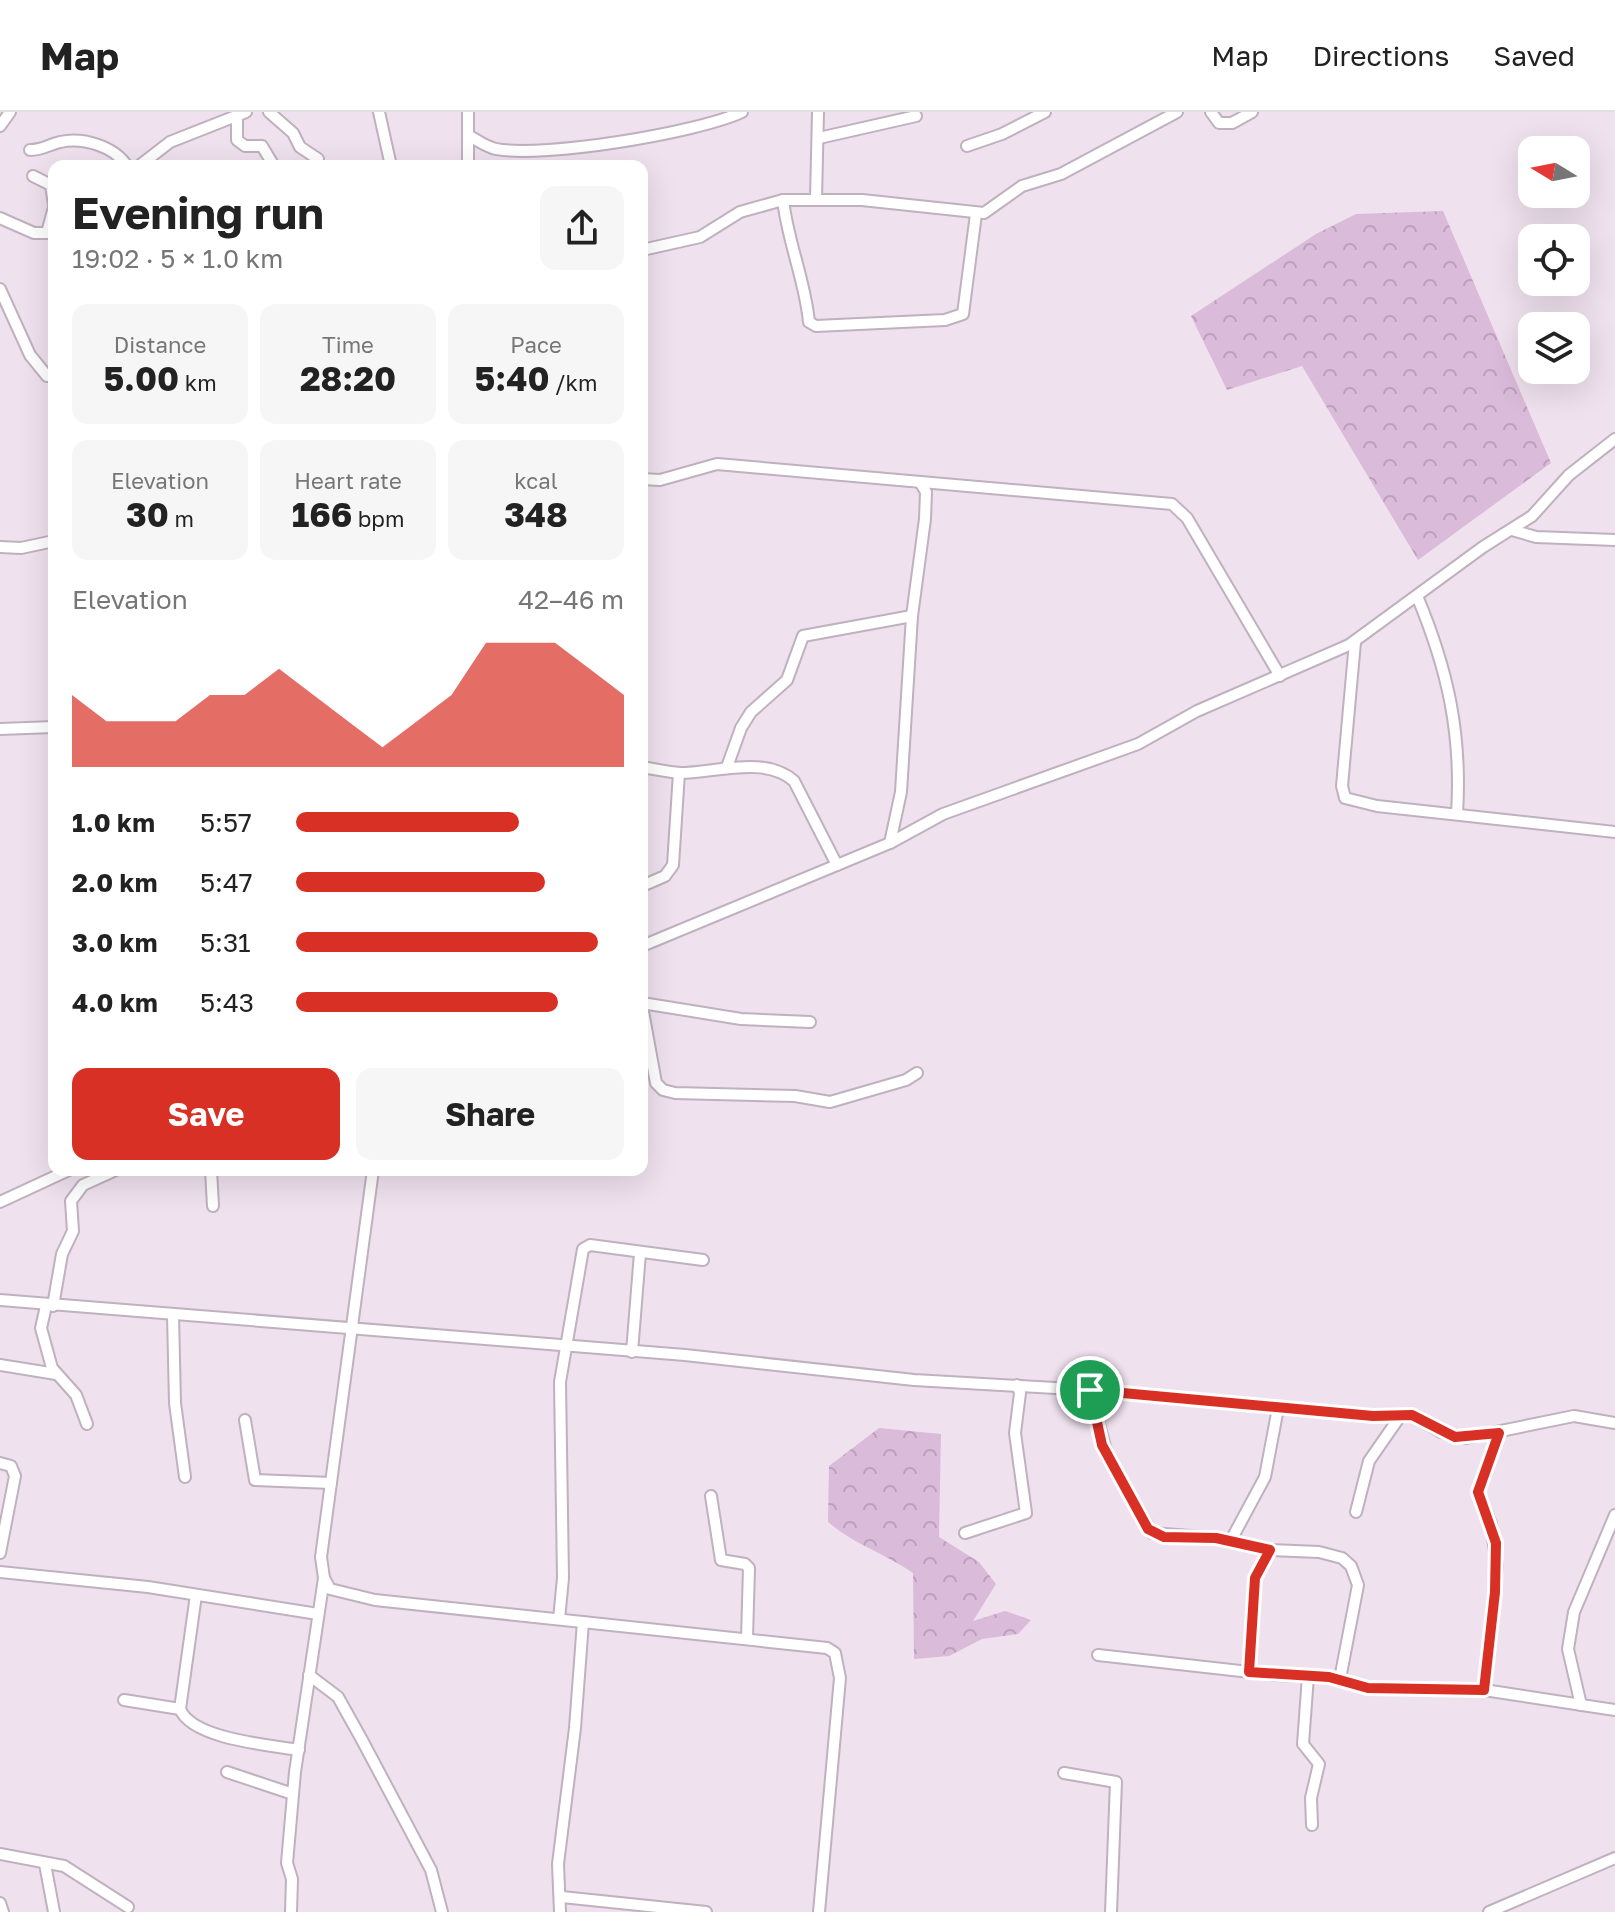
<!DOCTYPE html>
<html lang="en">
<head>
<meta charset="utf-8">
<style>
	body { margin:0; font-family:"Golos Text",sans-serif; background:#f6f6f6; color:#222; height:100vh; display:flex; flex-direction:column; font-size:30px; white-space:nowrap }
	* { box-sizing:border-box; margin:0 }
	p { font-size:26px; color:#767676 }
	.icon { flex:none; width:44px; height:44px; fill:none; stroke:currentColor; stroke-width:2; stroke-linecap:round; stroke-linejoin:round }
	.map { position:relative; flex:1; overflow:hidden }
	.side { position:absolute; left:48px; top:48px; width:600px; height:1016px; display:flex; flex-direction:column; background:#fff; border-radius:16px; box-shadow:0 8px 32px #0002 }
	.side>* { flex:none }
	.needle { width:52px; rotate:280deg }
	.buttons { position:absolute; left:1518px; top:24px; display:grid; gap:16px }
	.buttons a { display:grid; place-items:center; width:72px; height:72px; border-radius:16px; background:#fff; box-shadow:0 8px 32px #0002; font-size:40px }
	.pin { position:absolute; display:grid; place-items:center; width:68px; height:68px; color:#fff; margin:-34px; border:4px solid #fff; border-radius:50%; box-shadow:0 2px 8px #0007 }
	.round { display:grid; place-items:center; flex:none; width:84px; height:84px; border-radius:16px; background:#f6f6f6 }
	.head { display:flex; align-items:center; justify-content:space-between; height:136px; padding:0 24px }
	h1 { font-size:44px; font-weight:700; line-height:60px }
	.stats { display:grid; grid-template-columns:repeat(3,1fr); gap:12px; height:136px; padding:8px 24px }
	.stats div { display:grid; align-content:center; border-radius:16px; background:#f6f6f6; text-align:center }
	.stats b { font-size:34px; font-weight:700 }
	.stats small { font-size:22px; font-weight:400 }
	.stats p { font-size:22px }
	.chart { height:224px; padding:16px 24px }
	.chart p { display:flex; justify-content:space-between }
	.chart svg { width:100%; height:144px; margin-top:8px; fill:#d93025; opacity:.7 }
	.cta { display:flex; gap:16px; margin-top:auto; padding:16px 24px }
	.cta a { flex:1; height:92px; border-radius:16px; background:#d93025; color:#fff; font-size:32px; font-weight:700; line-height:92px; text-align:center }
	.cta a+a { background:#f6f6f6; color:#222 }
	ul { padding:0 24px; list-style:none; font-size:26px }
	li { display:grid; grid-template-columns:128px 96px 1fr; align-items:center; height:60px }
	li i { height:20px; border-radius:10px; background:#d93025 }
	header { display:flex; align-items:center; gap:48px; box-sizing:border-box; height:112px; padding:0 40px; background:#fff; border-bottom:2px solid #e0e0e0 }
	header strong { font-size:38px }
	nav { display:flex; gap:44px; margin-inline-start:auto; font-size:28px }
	.map>svg:first-child { display:block }
</style>
</head>
<body>
<header>
<strong>Map</strong>
<nav><a>Map</a><a>Directions</a><a>Saved</a></nav>
</header>
<div class="map">
<svg width="1615" height="1800" viewBox="0 0 1615 1800">
	<defs>
		<pattern id="forest-crowns" width="20" height="18" patternUnits="userSpaceOnUse" patternTransform="scale(2)"><rect width="20" height="18" fill="#dbbbda"/><path d="M2 6a3 3 0 1 1 6 0M12 15a3 3 0 1 1 6 0" fill="none" stroke="#bca0bb"/></pattern>
	</defs>
	<rect width="100%" height="100%" fill="#efe1ee"/>
	<g fill="url(#forest-crowns)">
		<polygon points="1443,99 1551,351 1418,448 1302,254 1227,278 1191,204 1316,122 1356,102"/>
		<path d="M879,1316L941,1322L939,1425L979,1450L996,1472L973,1509L1005,1499L1031,1508L1018,1522L982,1527L949,1544L914,1547L913,1461C886,1442 853,1432 828,1410L829,1354Z"/>
	</g>
	<g fill="none" stroke-linecap="round" stroke-linejoin="round">
		<defs>
			<g id="minor">
				<polyline points="269,0 293,21 300,35 318,47"/>
				<polyline points="379,0 391,54"/>
				<polyline points="468,0 468,54"/>
				<polyline points="1211,0 1219,11 1232,11 1252,0"/>
				<polyline points="237,5 237,28 245,34 262,34 274,54"/>
				<polyline points="0,14 10,0"/>
				<path d="M468,23C477,28 486,35 496,37C544,46 697,21 742,0"/>
				<polyline points="819,26 916,4"/>
				<polyline points="967,34 1002,22 1045,0"/>
				<path d="M30,38C42,38 48,33 60,30C83,25 114,34 127,54"/>
				<polyline points="139,54 170,30 246,0"/>
				<polyline points="33,64 51,73 54,93"/>
				<polyline points="816,87 818,0"/>
				<path d="M783,88C788,131 805,168 809,210L816,214L945,208L963,202L976,102"/>
				<polyline points="0,106 34,121 54,121"/>
				<polyline points="47,121 54,95"/>
				<polyline points="642,138 700,125 740,100 783,88 862,88 984,101 1022,74 1061,62 1177,0"/>
				<polyline points="0,177 30,243 47,264"/>
				<polyline points="642,367 660,368 717,352 1172,392 1187,406 1280,564"/>
				<polyline points="1512,418 1536,425 1615,428"/>
				<polyline points="0,435 21,436 54,429"/>
				<path d="M1417,484C1448,558 1462,622 1457,702"/>
				<polyline points="1355,530 1342,674 1345,686 1377,694 1615,720"/>
				<polyline points="0,617 54,615"/>
				<path d="M642,655C654,657 668,660 680,661C715,661 765,643 794,669L837,753"/>
				<polyline points="727,655 741,616 751,600 787,568 803,524 912,504"/>
				<polyline points="890,731 901,680 912,504 925,407 926,380 920,370"/>
				<polyline points="642,774 665,764 673,753 679,661"/>
				<polyline points="642,834 890,731 943,702 1138,632 1197,599 1349,533 1483,435 1532,404 1569,363 1615,327"/>
				<polyline points="642,891 741,907 810,910"/>
				<polyline points="642,894 656,971 663,978 675,981 795,984 830,990 906,968 917,961"/>
				<polyline points="211,1058 213,1094"/>
				<polyline points="373,1058 321,1445 324,1466 330,1477 375,1488 827,1536 835,1541 840,1566 819,1800"/>
				<polyline points="0,1090 69,1058"/>
				<polyline points="0,1188 685,1243 914,1268 1090,1278 1373,1304 1412,1303 1441,1320 1466,1326 1574,1304 1615,1311"/>
				<polyline points="46,1194 41,1216 52,1256 76,1283 87,1312"/>
				<polyline points="53,1194 62,1142 73,1119 71,1089 83,1073 116,1058"/>
				<polyline points="173,1203 175,1291 185,1365"/>
				<polyline points="632,1240 640,1141"/>
				<polyline points="0,1253 56,1262"/>
				<polyline points="1090,1278 1108,1346 1152,1421 1216,1426 1270,1438 1319,1440 1342,1446 1351,1454 1358,1473 1340,1567"/>
				<polyline points="245,1308 255,1368 331,1371"/>
				<polyline points="0,1351 11,1354 15,1364 0,1441"/>
				<polyline points="711,1384 721,1448 745,1452 749,1456 747,1526"/>
				<polyline points="1356,1400 1369,1349 1401,1303"/>
				<polyline points="965,1421 1026,1401 1015,1321 1020,1281 1017,1273"/>
				<polyline points="1230,1430 1265,1365 1278,1296"/>
				<polyline points="0,1460 148,1475 318,1502"/>
				<path d="M196,1483L180,1597C192,1627 269,1633 299,1638"/>
				<polyline points="559,1507 563,1466 560,1270 583,1137 590,1133 703,1148"/>
				<polyline points="1098,1543 1276,1563 1329,1565 1368,1576 1484,1578 1615,1598"/>
				<polyline points="1249,1560 1255,1466 1270,1438"/>
				<polyline points="309,1563 338,1585 362,1628 431,1758 442,1800"/>
				<polyline points="1308,1564 1303,1632 1319,1652 1311,1686 1312,1713"/>
				<polyline points="1484,1578 1497,1453 1491,1412 1478,1380 1499,1321"/>
				<polyline points="124,1588 180,1597"/>
				<polyline points="1581,1593 1568,1537 1574,1500 1615,1403"/>
				<polyline points="227,1660 293,1682"/>
				<polyline points="1064,1661 1116,1670 1111,1800"/>
				<polyline points="0,1742 64,1754 128,1795"/>
				<polyline points="45,1752 54,1800"/>
				<polyline points="562,1785 706,1800"/>
				<polyline points="0,1791 3,1800"/>
				<polyline points="291,1800 292,1767 287,1751 295,1660 324,1466"/>
				<polyline points="560,1800 558,1752 575,1616 583,1510"/>
				<polyline points="1489,1800 1615,1746"/>
			</g>
		</defs>
		<use href="#minor" stroke="#bfb1be" stroke-width="14"/>
		<use href="#minor" stroke="#fff" stroke-width="10"/>
	</g>
	<g fill="none" stroke-linecap="round" stroke-linejoin="round">
		<defs>
			<polygon id="route" points="1090,1278 1373,1304 1412,1303 1455,1325 1499,1321 1478,1380 1496,1431 1495,1480 1484,1578 1368,1576 1329,1565 1249,1560 1255,1466 1270,1438 1216,1426 1164,1425 1148,1417 1102,1333"/>
		</defs>
		<use href="#route" stroke="#fff" stroke-width="16"/>
		<use href="#route" stroke="#d93025" stroke-width="10"/>
	</g>
</svg>
<div class="buttons">
<a><svg class="needle" viewBox="-14 -14 28 28"><path d="M0-13l5 13h-10z" fill="#e53935"/><path d="M0 13l5-13h-10z" fill="#767676"/></svg></a>
<a><svg class="icon" aria-label="locate" viewBox="0 0 24 24"><circle cx="12" cy="12" r="6"/><path d="M12 2v4M12 18v4M2 12h4M18 12h4"/></svg></a>
<a><svg class="icon" aria-label="layers" viewBox="0 0 24 24"><path d="M12 4l9 5-9 5-9-5zM3 14l9 5 9-5"/></svg></a>
</div>
<div class="pin" style="left:1090px;top:1278px;background:#1e9e55"><svg class="icon" aria-label="arrive" viewBox="0 0 24 24"><path d="M6 21V4h12l-3 4 3 4H6"/></svg></div>
<section class="side">
<div class="head"><div><h1>Evening run</h1><p>19:02 · 5 × 1.0 km</p></div><a class="round"><svg class="icon" aria-label="share" viewBox="0 0 24 24"><path d="M12 15V3M7 8l5-5 5 5M5 13v7h14v-7"/></svg></a></div>
<div class="stats">
<div><p>Distance</p><b>5.00<small> km</small></b></div>
<div><p>Time</p><b>28:20</b></div>
<div><p>Pace</p><b>5:40<small> /km</small></b></div>
</div>
<div class="stats">
<div><p>Elevation</p><b>30<small> m</small></b></div>
<div><p>Heart rate</p><b>166<small> bpm</small></b></div>
<div><p>kcal</p><b>348</b></div>
</div>
<div class="chart"><p><span>Elevation</span>42–46 m</p>
<svg viewBox="0 0 160 44" preserveAspectRatio="none"><path d="M0 44V22L10 30L20 30L30 30L40 22L50 22L60 14L70 22L80 30L90 38L100 30L110 22L120 6L130 6L140 6L150 14L160 22V44z"/></svg>
</div>
<ul>
<li><b>1.0 km</b>5:57<i style="width:68%"></i></li>
<li><b>2.0 km</b>5:47<i style="width:76%"></i></li>
<li><b>3.0 km</b>5:31<i style="width:92%"></i></li>
<li><b>4.0 km</b>5:43<i style="width:80%"></i></li>
</ul>
<div class="cta"><a>Save</a><a>Share</a></div>
</section>
</div>
</body>
</html>
